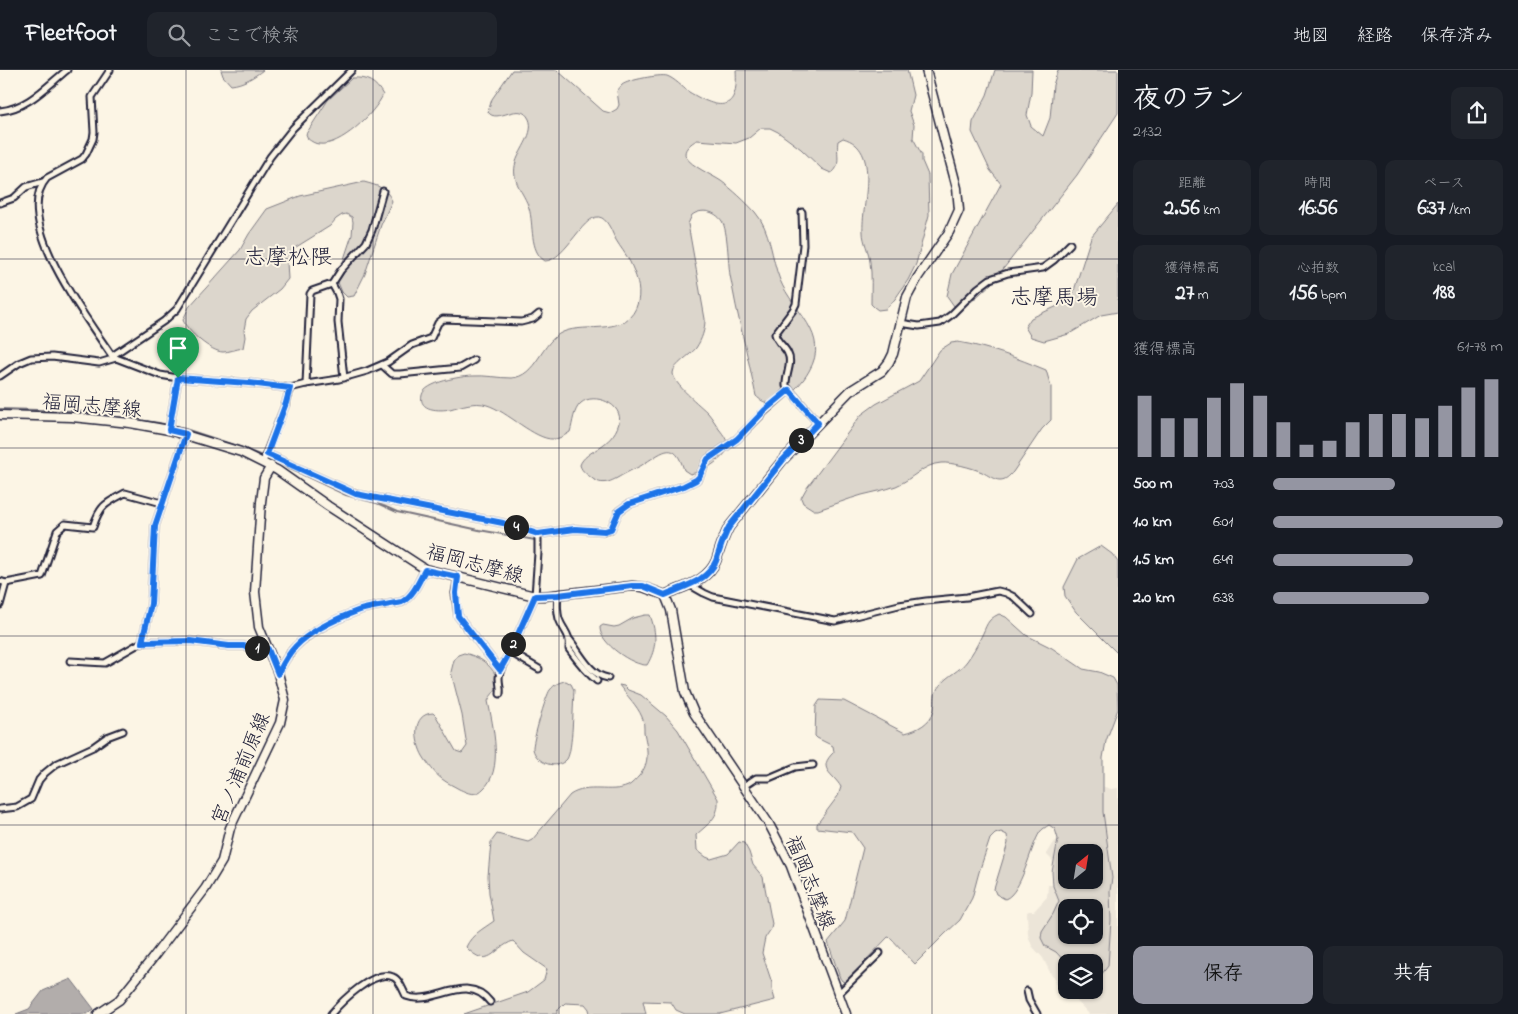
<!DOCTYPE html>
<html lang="ja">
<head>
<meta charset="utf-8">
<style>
	body { margin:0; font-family:"Indie Flower","Klee One",sans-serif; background:#20242c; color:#f1f3f6; height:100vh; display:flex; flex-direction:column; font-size:19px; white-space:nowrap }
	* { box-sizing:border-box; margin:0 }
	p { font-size:16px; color:#9ea1a6 }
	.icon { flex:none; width:28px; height:28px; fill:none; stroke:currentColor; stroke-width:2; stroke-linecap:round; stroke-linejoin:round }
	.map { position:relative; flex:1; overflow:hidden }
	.details { display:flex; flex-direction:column; background:#171b24; width:400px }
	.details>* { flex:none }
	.needle { width:32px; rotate:30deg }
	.fabs { position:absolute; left:1058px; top:774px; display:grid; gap:10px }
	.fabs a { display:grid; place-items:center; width:45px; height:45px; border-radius:10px; background:#171b24; box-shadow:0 1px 4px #0004; font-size:25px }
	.pin { position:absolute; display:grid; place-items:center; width:42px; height:42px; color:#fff; margin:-51px -21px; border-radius:50% 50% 50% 0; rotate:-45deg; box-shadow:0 0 5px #0007 }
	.pin .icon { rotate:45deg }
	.km { position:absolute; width:25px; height:25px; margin:-12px; border-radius:50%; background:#222; color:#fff; font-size:14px; line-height:25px; text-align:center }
	.round { display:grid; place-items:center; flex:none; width:52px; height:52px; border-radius:10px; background:#20242c }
	.headline { display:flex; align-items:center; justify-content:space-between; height:85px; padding:0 15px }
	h1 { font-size:28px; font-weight:700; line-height:38px }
	.metrics { display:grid; grid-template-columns:repeat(3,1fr); gap:8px; height:85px; padding:5px 15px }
	.metrics div { display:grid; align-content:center; border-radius:10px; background:#20242c; text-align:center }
	.metrics b { font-size:21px; font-weight:700 }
	.metrics small { font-size:14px; font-weight:400 }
	.metrics p { font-size:14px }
	.chart { height:140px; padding:10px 15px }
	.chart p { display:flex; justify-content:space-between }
	.chart svg { width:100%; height:90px; margin-top:5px; stroke:#9495a2; stroke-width:6 }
	.action { display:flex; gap:10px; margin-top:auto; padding:10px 15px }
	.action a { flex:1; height:58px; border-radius:10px; background:#9495a2; color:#111; font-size:20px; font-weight:700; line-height:58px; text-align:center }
	.action a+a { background:#20242c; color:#f1f3f6 }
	ul { padding:0 15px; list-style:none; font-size:16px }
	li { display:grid; grid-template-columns:80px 60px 1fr; align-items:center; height:38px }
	li i { height:12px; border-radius:6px; background:#9495a2 }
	header { display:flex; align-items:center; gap:30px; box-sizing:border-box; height:70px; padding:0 25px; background:#171b24; border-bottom:1px solid #363941 }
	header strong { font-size:24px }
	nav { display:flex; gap:28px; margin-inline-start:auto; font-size:18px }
	.search { width:350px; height:45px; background:#20242c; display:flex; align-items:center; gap:12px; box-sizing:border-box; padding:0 18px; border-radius:10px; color:#9ea1a6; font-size:19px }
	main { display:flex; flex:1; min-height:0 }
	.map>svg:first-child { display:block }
</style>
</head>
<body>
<header>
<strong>Fleetfoot</strong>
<div class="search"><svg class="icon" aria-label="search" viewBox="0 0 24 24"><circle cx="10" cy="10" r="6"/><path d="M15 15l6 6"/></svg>ここで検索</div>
<nav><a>地図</a><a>経路</a><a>保存済み</a></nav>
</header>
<main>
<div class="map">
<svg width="1118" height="944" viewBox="0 0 1118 944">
	<rect width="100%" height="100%" fill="#fcf5e5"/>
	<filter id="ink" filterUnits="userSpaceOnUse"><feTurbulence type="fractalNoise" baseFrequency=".02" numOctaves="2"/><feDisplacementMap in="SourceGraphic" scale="10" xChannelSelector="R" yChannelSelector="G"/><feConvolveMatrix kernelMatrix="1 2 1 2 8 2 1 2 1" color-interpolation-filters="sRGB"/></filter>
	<g filter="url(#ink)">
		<path fill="#ece5d8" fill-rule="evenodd" d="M1092,713L1111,719L1118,718V944H1089L1073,927L1055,913L1056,909L1052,906L1043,888L1032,876L1028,865L1027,842L1029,841H1034L1047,827L1048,815H1054L1061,794L1054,792L1046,784L1052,774L1061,767ZM1066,782H1094V810H1066ZM1066,838H1094V865H1066ZM1066,892H1094V920H1066Z"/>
		<g fill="#dcd6cc" stroke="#7f7c84" fill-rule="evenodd">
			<path d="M221,0H263C254,7 243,14 231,15L223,6Z"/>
			<path d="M512,0H557L603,41L610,43L617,39L619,35L617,21C619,19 620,17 622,15C628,10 660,4 667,6C675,9 682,17 689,22C719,40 739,43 736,0H907L913,25L909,41L914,55L913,68L922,85V91L928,105L929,145L916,194L908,210L895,229L886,239L878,240L874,237L871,234C871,220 872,205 870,192C869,181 863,172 863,162C861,134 882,79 843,68L838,71C836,82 842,98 831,103L822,99L801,79L778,62L770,58H761L749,68L736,73L697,70C691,73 682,80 686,87C691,96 712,105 721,111C732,119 746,132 755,142C771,160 771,188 780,210C793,242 831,264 809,301C803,312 793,322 783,329C773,336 764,334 756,326C748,286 737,245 730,205C728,192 728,161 722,151C715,141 702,138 692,145L688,154L705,249C705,260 702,269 696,278C691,285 673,295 673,303C673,314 700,335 708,343C712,348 716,354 719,359C729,371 732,380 717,391C710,397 700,402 690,404L684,400C675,370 664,381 645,393C640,397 633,399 628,402C616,408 605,418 593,409C587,404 582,402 580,395C585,380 612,378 619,353C624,334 594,322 581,333C573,340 573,353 570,362C565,365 560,369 553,369C535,370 507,341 487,335C475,331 461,336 450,339C440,341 418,341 422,325C425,312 462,306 473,306C485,305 498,308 511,308C537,307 541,271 563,262C586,252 629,268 638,232C641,218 636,205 630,192C626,184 620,177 616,170C612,163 609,152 602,148C585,139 566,191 545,191C529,181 534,155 529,138C524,122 510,111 516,92C520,79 535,63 529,49C520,30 497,55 488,42L492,29Z"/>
			<polygon points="995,0 1032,0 1031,23 1027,45 1031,56 1043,66 1050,48 1053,15 1058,0 1118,0 1118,43 1077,105 993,212 971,232 954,236 947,226 952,204 1001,114 990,100 972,62 973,52 987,25"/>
			<path d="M352,8C367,7 376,12 383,25C374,44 340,77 319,74C315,74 311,71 308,69L306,64L328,30Z"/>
			<path d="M364,112C378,116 386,117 392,131L381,155L365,204L354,226L347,227L342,222L337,210L352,165L353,152L352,147L346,144L342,145L336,149L330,156L293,179L287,192L288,209L280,219L252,241L246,249L244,260L245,267L243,278C236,279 229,282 223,282C211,282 187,261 183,250L189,237L240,180L249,164L267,139L300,126Z"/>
			<polygon points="1118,134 1118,242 1101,245 1069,264 1044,271 1031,267 1025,257 1031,248 1071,230 1091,167"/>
			<path d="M958,272C988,277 1017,288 1046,300L1051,317V350L1042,359L1013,402C1009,406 1006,410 1000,410C994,410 988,405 982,402C973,398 951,392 941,393C924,394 911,410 896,416C885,420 874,422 862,425C848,429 833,435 818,440H814L803,433L801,428L806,419L861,345L876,334L919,311L940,280L951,273Z"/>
			<polygon points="1101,476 1112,484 1118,492 1118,582 1116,582 1076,542 1065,526 1064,517 1078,489"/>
			<path d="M999,544L1006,547L1026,565L1052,578L1083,599L1099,602L1113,608L1117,615L1118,639L1106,671L1103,688V742L1112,808L1110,821L1111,850L1108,896L1094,914V892L1066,893L1056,882L1045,876L1041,868L1042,861L1053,844L1059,831L1053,816L1052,802L1058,769L1055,759L1049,755C1046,757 1042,759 1040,762C1030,777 1022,823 1005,829L996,824L994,819L1008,773L1007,765L1001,762L995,764L990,769L979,802L972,828L960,850L945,864L915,894L891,868L888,867L845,912L842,911L840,908L828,872L845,851L863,778L852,762L817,758V754L838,726L841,717C833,703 816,699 834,682L833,676L817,668L815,666L816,636L820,630L844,631L905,663C917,660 931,653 934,640C936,629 932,624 941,614C948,605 960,601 967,591C972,584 977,576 981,567C987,556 986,550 999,544ZM1066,782H1094V810H1066ZM1066,838H1094V865H1066Z"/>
			<path d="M645,545H650C657,564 657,578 647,595C633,596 599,573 600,557L603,555L614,557L619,556L633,548Z"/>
			<path d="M464,583C477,586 490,593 496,606C498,609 499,610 499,614C497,620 490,625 488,631C493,656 504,701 483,719C475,727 468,723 459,719C454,716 447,713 442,709C435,704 428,694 423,686C415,672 411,644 433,643L436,646L456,681L462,683L467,676L462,645L451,602L454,590L458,585Z"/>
			<path d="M566,611L571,614L574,620C573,633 573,680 567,689C557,701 536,693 533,679C532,673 546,625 550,620C555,614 559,612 566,611Z"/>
			<path d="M619,615L624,616L628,620L641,625L666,646L678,660L718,729C719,748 709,753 696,765L697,780L706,787L711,789L728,784L739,772L744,773L749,782L753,795L763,807L772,854L771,859L765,868L762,883L772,913V919L775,930L720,944H685L676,940L671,932L643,931L646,944H590L589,939L585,934L565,933L557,941V944H464L528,922L544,910L547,899L524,883L513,871C493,878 489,901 466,877C472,864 483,859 494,851L489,823L488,806L491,772L497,764L528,772L532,770L570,725C588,713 610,724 628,716C632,714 636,709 639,706C651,692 647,678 644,662C644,657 644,651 642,647C637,635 626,625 619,615Z"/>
		</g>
		<polygon fill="#b2adab" stroke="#78757e" points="71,909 94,939 87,944 16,944 29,939 43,921"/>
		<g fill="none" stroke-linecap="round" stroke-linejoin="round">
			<polyline stroke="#78757e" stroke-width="2" points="0,339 75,341 159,353 185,359 237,376 272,390 346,425 377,433 397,442 479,460 535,470"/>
			<defs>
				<g id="minor">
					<path d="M110,0L92,27L94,62L93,69L86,84L82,89L47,108C10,149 88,250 112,286L116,288L160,305L178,308L249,313L290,318L306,314L339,309L367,301L388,292L412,275L431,268L438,253L443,249L521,252L533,249L539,244"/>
					<path d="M0,41C27,39 47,16 67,0"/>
					<polyline points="0,133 14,128 26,117 43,112"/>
					<path d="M802,142L803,175L796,234L793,240L775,264C777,273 785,276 788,284C793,293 785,306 786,316L818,353"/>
					<polyline points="332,214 337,223 339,229 338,252 344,308"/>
					<polyline points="900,253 919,256 940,253 951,245 978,218 990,209 1008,203 1043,198 1054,190 1070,174"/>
					<polyline points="112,286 164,251 177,239 270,87 293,58 352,0"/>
					<polyline points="382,295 392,304 400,304 460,298 474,290"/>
					<polyline points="0,306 19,293 31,288 52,287 99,293 116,288"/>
					<polyline points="306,314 310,224 312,221 332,214 341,200 366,173 372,160 383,121"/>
					<polyline points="169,360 178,308"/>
					<polyline points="267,384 356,424 503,453 538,464 575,459 605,461 611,459 619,441 629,434 684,416 696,410 699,407 708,389 737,369 765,341 789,320"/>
					<polyline points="263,392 286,333 290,318"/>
					<polyline points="538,464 538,483 535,526 510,582 539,599"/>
					<polyline points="458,507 455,523 458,546 500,600"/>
					<path d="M0,511L6,513L42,506L57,461L65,454L93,457C100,435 106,433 125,423L162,433"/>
					<polyline points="690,515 704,523 713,527 835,551 899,535 926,531 967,527 998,521 1006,523 1014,527 1032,544"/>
					<path d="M558,525C557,533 557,541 559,549C564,562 571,564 569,579C577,590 586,602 597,611"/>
					<polyline points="0,535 6,513"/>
					<path d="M570,570C580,583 591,606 608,608"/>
					<polyline points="142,572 151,534 155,456 186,364"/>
					<polyline points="70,591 105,593 142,572 190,571 229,576 243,576 268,579"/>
					<path d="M278,603C283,594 288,584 295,577C312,560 338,548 360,540C373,536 388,535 402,532C414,525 419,511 425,499"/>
					<path d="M500,624C501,618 499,614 499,608C499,599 506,590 510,582"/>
					<polyline points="744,716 756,708 769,708 795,697 813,695"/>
					<polyline points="0,739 17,737 31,729 39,710 45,703 56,694 93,677 107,667 123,661"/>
					<polyline points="1027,921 1029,930 1037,944"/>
					<polyline points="838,924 880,883"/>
					<path d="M331,944C341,932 375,898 393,907C399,909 403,920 406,926C434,937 467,901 490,932"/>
				</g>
				<g id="secondary">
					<path d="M665,525C684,516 707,512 716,491C720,479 723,468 729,457L782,391L850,321L882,301L889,292L893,284L907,227L918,207L949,162L959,140L957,118L926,0"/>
					<polyline points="98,944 119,930 152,889 205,819 222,791 230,758 280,653 285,630 278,603 259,557 255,522 261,432 264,408 271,396"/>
				</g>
				<polyline id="primary" points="0,345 72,347 130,353 169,360 241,382 277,400 328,436 425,499 535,526 544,526 632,516 643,517 665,525 671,540 685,622 694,643 769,754 791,796 846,944"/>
			</defs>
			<use href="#minor" stroke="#22223b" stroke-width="9"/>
			<use href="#secondary" stroke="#22223b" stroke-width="11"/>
			<use href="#primary" stroke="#22223b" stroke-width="11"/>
			<use href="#minor" stroke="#fcf5e5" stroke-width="5"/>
			<use href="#secondary" stroke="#fcf5e5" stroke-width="8"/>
			<use href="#primary" stroke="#fcf5e5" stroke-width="8"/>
		</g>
	</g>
	<g fill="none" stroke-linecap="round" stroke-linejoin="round" filter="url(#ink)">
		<defs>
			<path id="route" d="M178,308L249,313L290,318L286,333L267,384L356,424L503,453L538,464L575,459L605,461L611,459L619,441L629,434L684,416L696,410L699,407L708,389L737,369L765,340L789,320L818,353L782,391L729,457C723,468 720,479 716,491C707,512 684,516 665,525L643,516H632L558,525L535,526L510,582L500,600L458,546L456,523L458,507L425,500C419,511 414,525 402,532C388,535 373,536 360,540C338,548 311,560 295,577C287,585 283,594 278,604L268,579L243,576H229L190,571L142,572L151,534L155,456L186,364L169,360Z"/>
		</defs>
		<use href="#route" stroke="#fff" stroke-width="10"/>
		<use href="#route" stroke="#1a73e8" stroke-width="6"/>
	</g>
	<path fill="none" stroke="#22223b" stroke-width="1" stroke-opacity="0.55" d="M186,0V944M373,0V944M559,0V944M745,0V944M932,0V944M0,189H1118M0,378H1118M0,566H1118M0,755H1118"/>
	<g text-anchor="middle" stroke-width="4" stroke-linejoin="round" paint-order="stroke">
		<g font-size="20" fill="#22223b" stroke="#fcf5e5">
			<text transform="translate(92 335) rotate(5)" y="7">福岡志摩線</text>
			<text transform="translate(475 493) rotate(15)" y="7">福岡志摩線</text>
			<text transform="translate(240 698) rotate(-67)" y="7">宮ノ浦前原線</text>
			<text transform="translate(811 812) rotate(68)" y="7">福岡志摩線</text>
		</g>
		<g font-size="22" fill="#22223b" stroke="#fcf5e5">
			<text x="288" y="194">志摩松隈</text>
			<text x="1054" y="234">志摩馬場</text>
		</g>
	</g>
</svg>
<div class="fabs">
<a><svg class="needle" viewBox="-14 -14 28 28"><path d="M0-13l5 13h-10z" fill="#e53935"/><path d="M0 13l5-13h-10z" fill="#9ea1a6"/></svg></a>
<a><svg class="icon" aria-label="locate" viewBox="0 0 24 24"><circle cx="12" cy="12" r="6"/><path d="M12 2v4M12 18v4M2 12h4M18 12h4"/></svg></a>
<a><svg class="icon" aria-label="layers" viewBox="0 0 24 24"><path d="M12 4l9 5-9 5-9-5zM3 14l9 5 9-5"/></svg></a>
</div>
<div class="pin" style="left:178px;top:308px;background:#1e9e55"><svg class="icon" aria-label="arrive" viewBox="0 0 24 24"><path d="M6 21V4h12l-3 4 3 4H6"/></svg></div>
<b class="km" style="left:257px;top:578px">1</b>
<b class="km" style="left:513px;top:574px">2</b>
<b class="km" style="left:801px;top:370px">3</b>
<b class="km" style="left:516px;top:457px">4</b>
</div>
<section class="details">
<div class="headline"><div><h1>夜のラン</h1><p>21:32</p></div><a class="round"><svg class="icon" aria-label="share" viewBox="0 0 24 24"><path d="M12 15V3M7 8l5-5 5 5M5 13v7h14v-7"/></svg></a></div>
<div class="metrics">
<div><p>距離</p><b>2.56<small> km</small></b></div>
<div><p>時間</p><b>16:56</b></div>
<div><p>ペース</p><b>6:37<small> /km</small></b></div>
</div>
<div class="metrics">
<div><p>獲得標高</p><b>27<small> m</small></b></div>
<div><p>心拍数</p><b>156<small> bpm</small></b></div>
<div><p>kcal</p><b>188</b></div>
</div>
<div class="chart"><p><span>獲得標高</span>61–78 m</p>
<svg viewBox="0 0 160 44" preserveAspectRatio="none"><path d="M5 44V14M15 44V25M25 44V25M35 44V15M45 44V8M55 44V14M65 44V27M75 44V38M85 44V36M95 44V27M105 44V23M115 44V23M125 44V25M135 44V19M145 44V10M155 44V6"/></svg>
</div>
<ul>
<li><b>500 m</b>7:03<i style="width:53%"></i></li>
<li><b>1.0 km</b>6:01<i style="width:100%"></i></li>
<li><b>1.5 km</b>6:49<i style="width:61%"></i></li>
<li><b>2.0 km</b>6:38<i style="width:68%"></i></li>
</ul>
<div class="action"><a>保存</a><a>共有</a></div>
</section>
</main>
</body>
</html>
